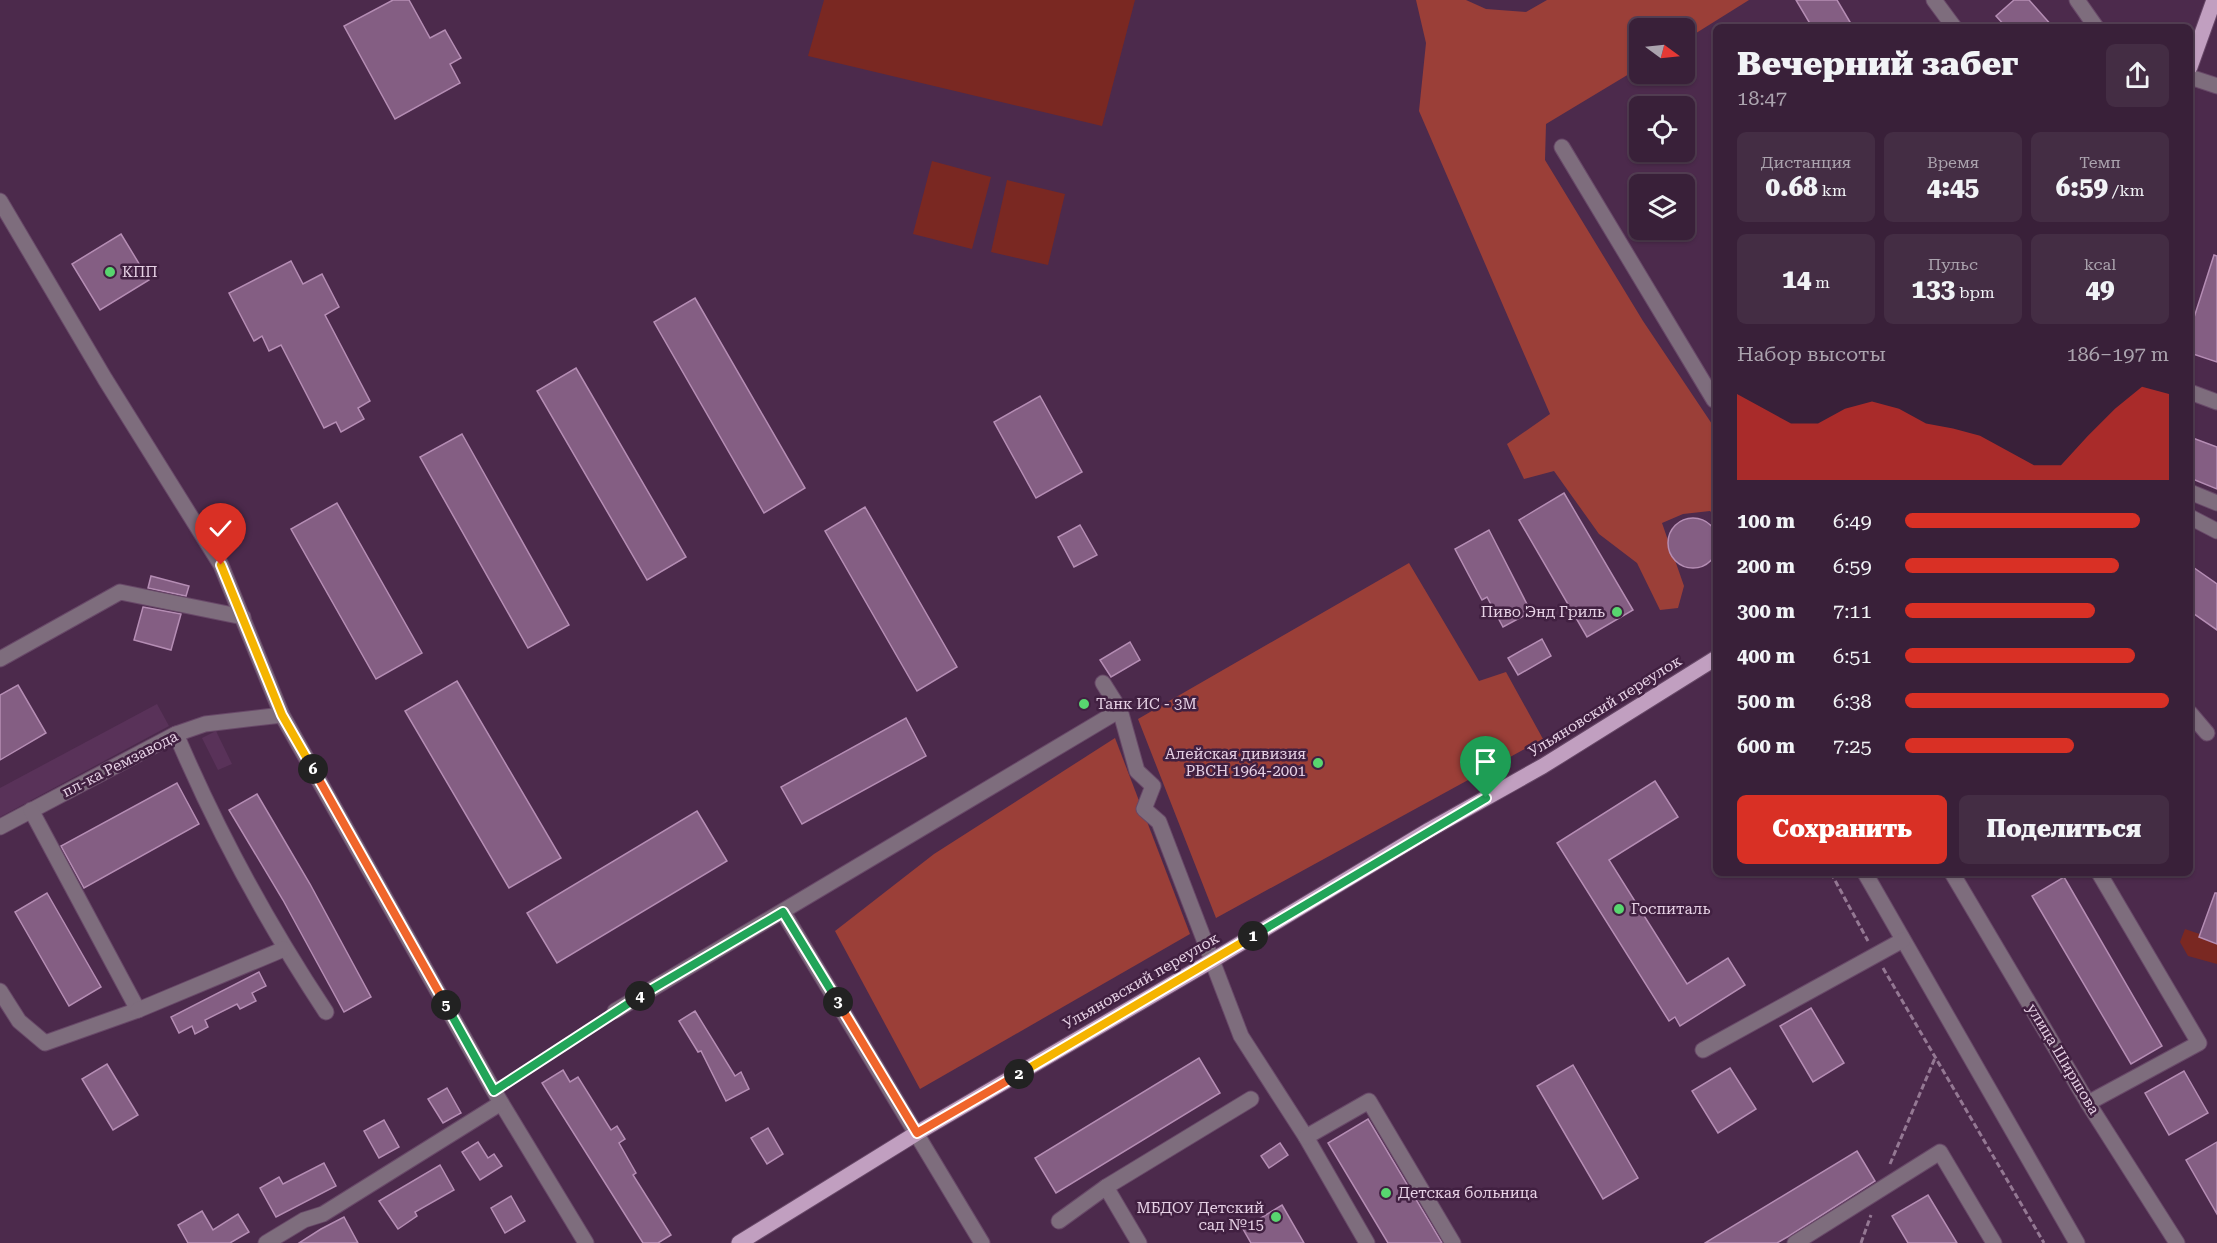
<!DOCTYPE html>
<html lang="ru">
<head>
<meta charset="utf-8">
<style>
	body { margin:0; font-family:"Roboto Serif",serif; background:#442d44; color:#f1f3f6; height:100vh; display:flex; flex-direction:column; font-size:22px; white-space:nowrap }
	* { box-sizing:border-box; margin:0 }
	p { font-size:20px; color:#aba3ae }
	.icon { flex:none; width:33px; height:33px; fill:none; stroke:currentColor; stroke-width:2; stroke-linecap:round; stroke-linejoin:round }
	.map { position:relative; flex:1; overflow:hidden }
	.details { position:absolute; left:1713px; top:24px; width:480px; height:852px; display:flex; flex-direction:column; background:#392039; border-radius:9px; box-shadow:0 2px 4px #0004,0 0 0 2px #533e53 }
	.details>* { flex:none }
	.needle { width:39px; rotate:105deg }
	.buttons { position:absolute; left:1629px; top:18px; display:grid; gap:12px }
	.buttons a { display:grid; place-items:center; width:66px; height:66px; border-radius:9px; background:#392039; box-shadow:0 2px 4px #0004,0 0 0 2px #533e53; font-size:30px }
	.pin { position:absolute; display:grid; place-items:center; width:51px; height:51px; color:#fff; margin:-62px -26px; border-radius:50% 50% 50% 0; rotate:-45deg; box-shadow:0 0 6px #0007 }
	.pin .icon { rotate:45deg }
	.km { position:absolute; width:30px; height:30px; margin:-15px; border-radius:50%; background:#222; color:#fff; font-size:16px; line-height:30px; text-align:center }
	.round { display:grid; place-items:center; flex:none; width:63px; height:63px; border-radius:9px; background:#442d44 }
	.headline { display:flex; align-items:center; justify-content:space-between; height:102px; padding:0 24px }
	h1 { font-size:33px; font-weight:800; line-height:45px }
	.figures { display:grid; grid-template-columns:repeat(3,1fr); gap:9px; height:102px; padding:6px 24px }
	.figures div { display:grid; align-content:center; border-radius:9px; background:#442d44; text-align:center }
	.figures b { font-size:26px; font-weight:800 }
	.figures small { font-size:16px; font-weight:400 }
	.figures p { font-size:16px }
	.chart { height:168px; padding:12px 24px }
	.chart p { display:flex; justify-content:space-between }
	.chart svg { width:100%; height:108px; margin-top:6px; fill:#d93025; opacity:.7 }
	.primary-button { display:flex; gap:12px; margin-top:auto; padding:12px 24px }
	.primary-button a { flex:1; height:69px; border-radius:9px; background:#d93025; color:#fff; font-size:24px; font-weight:800; line-height:69px; text-align:center }
	.primary-button a+a { background:#442d44; color:#f1f3f6 }
	ul { padding:0 24px; list-style:none; font-size:20px }
	li { display:grid; grid-template-columns:96px 72px 1fr; align-items:center; height:45px }
	li i { height:15px; border-radius:8px; background:#d93025 }
	.map>svg:first-child { display:block }
</style>
</head>
<body>
<div class="map">
<svg width="2217" height="1243" viewBox="0 0 2217 1243">
	<rect width="100%" height="100%" fill="#4c2a4c"/>
	<g fill="#593259">
		<polygon points="157,704 169,726 0,817 0,788"/>
		<polygon points="216,731 232,764 218,770 202,738"/>
	</g>
	<g fill="#7a2822">
		<polygon points="824,0 1135,0 1102,126 808,56"/>
		<polygon points="932,161 991,177 972,249 913,234"/>
		<polygon points="1007,180 1065,194 1048,265 991,252"/>
		<polygon points="2185,929 2217,940 2217,964 2188,956 2180,942"/>
	</g>
	<g fill="#9b3f38">
		<polygon points="1416,0 1466,0 1486,9 1526,12 1547,0 1749,0 1685,40 1684,28 1640,28 1639,68 1546,124 1545,160 1643,321 1716,430 1716,517 1710,511 1683,514 1662,523 1684,586 1678,608 1660,610 1637,563 1599,534 1554,471 1524,479 1507,444 1550,414 1419,111 1426,43"/>
		<polygon points="1409,563 1479,681 1506,672 1543,739 1216,918 1138,719"/>
		<polygon points="1115,738 1190,934 920,1089 835,931 934,854"/>
	</g>
	<g fill="#845e83" stroke="#b58db4" stroke-width="1.5">
		<polygon points="393,0 409,0 430,38 445,30 461,58 450,64 460,83 395,119 344,26"/>
		<polygon points="1796,0 1837,0 1853,27 1812,27"/>
		<polygon points="2014,0 2029,0 2053,27 2006,27 1996,16"/>
		<polygon points="121,234 149,280 100,310 72,264"/>
		<polygon points="2214,255 2217,256 2217,362 2190,353 2190,330"/>
		<polygon points="291,261 303,284 322,274 339,307 325,315 370,401 358,408 364,419 341,432 336,422 324,428 281,345 269,351 262,336 254,341 229,293"/>
		<polygon points="695,298 805,488 764,513 654,322"/>
		<polygon points="576,368 686,557 647,580 537,391"/>
		<polygon points="1040,396 1082,472 1036,498 994,422"/>
		<polygon points="462,434 569,625 528,648 420,457"/>
		<polygon points="2190,437 2217,447 2217,489 2190,478"/>
		<polygon points="1564,493 1633,610 1587,637 1519,520"/>
		<polygon points="337,503 422,653 376,679 291,529"/>
		<polygon points="865,507 957,667 917,691 825,531"/>
		<circle cx="1693" cy="543" r="25"/>
		<polygon points="1080,525 1097,555 1074,567 1058,537"/>
		<polygon points="1489,530 1531,612 1503,627 1487,597 1482,600 1455,549"/>
		<polygon points="2190,565 2217,584 2217,630 2190,611"/>
		<polygon points="151,576 189,586 186,596 148,588"/>
		<polygon points="143,607 181,614 171,650 134,640"/>
		<polygon points="1542,639 1551,656 1518,675 1508,658"/>
		<polygon points="1130,642 1140,660 1111,677 1100,660"/>
		<polygon points="457,681 561,858 509,888 405,711"/>
		<polygon points="18,685 46,733 0,760 0,695"/>
		<polygon points="906,718 926,756 802,824 781,787"/>
		<polygon points="1655,781 1678,817 1609,860 1687,984 1728,958 1745,985 1680,1026 1675,1017 1669,1021 1557,843"/>
		<polygon points="177,783 199,824 84,888 61,846"/>
		<polygon points="257,794 310,884 371,997 344,1012 283,900 229,810"/>
		<polygon points="697,811 727,861 557,963 527,913"/>
		<polygon points="2064,877 2162,1046 2131,1064 2032,896"/>
		<polygon points="47,893 101,987 69,1006 15,912"/>
		<polygon points="2215,893 2217,893 2217,944 2199,937"/>
		<polygon points="259,972 266,986 252,993 256,1001 240,1009 237,1004 205,1020 208,1027 195,1034 192,1026 179,1033 171,1017"/>
		<polygon points="1811,1008 1844,1063 1813,1082 1780,1026"/>
		<polygon points="695,1011 735,1076 741,1072 749,1089 726,1101 701,1051 698,1052 679,1021"/>
		<polygon points="1199,1058 1220,1093 1056,1193 1035,1158"/>
		<polygon points="107,1064 138,1115 113,1130 82,1079"/>
		<polygon points="1573,1065 1638,1178 1603,1199 1537,1086"/>
		<polygon points="1730,1068 1756,1109 1718,1133 1692,1091"/>
		<polygon points="563,1070 570,1082 578,1077 611,1130 617,1126 625,1139 619,1143 636,1173 633,1175 671,1235 658,1243 643,1243 542,1083"/>
		<polygon points="2184,1071 2208,1113 2169,1135 2145,1093"/>
		<polygon points="447,1088 461,1113 443,1123 428,1099"/>
		<polygon points="1368,1119 1442,1243 1388,1243 1328,1143"/>
		<polygon points="384,1120 399,1147 379,1158 364,1131"/>
		<polygon points="768,1128 783,1154 767,1164 751,1138"/>
		<polygon points="478,1142 488,1158 494,1154 502,1166 480,1180 462,1152"/>
		<polygon points="2217,1142 2217,1214 2186,1160"/>
		<polygon points="1280,1143 1288,1155 1269,1168 1261,1156"/>
		<polygon points="1857,1151 1875,1181 1789,1236 1777,1243 1705,1243"/>
		<polygon points="324,1163 336,1186 276,1217 260,1188 279,1177 283,1184"/>
		<polygon points="440,1165 454,1190 415,1212 417,1216 398,1229 379,1201"/>
		<polygon points="1928,1195 1957,1243 1908,1243 1892,1216"/>
		<polygon points="511,1196 525,1221 505,1233 491,1208"/>
		<polygon points="1282,1205 1304,1243 1251,1243 1243,1229"/>
		<polygon points="202,1211 213,1230 238,1214 249,1232 230,1243 188,1243 178,1225"/>
		<polygon points="344,1217 358,1243 299,1243 321,1229"/>
	</g>
	<g fill="none" stroke-linecap="round" stroke-linejoin="round">
		<defs>
			<g id="minor">
				<polyline points="1934,0 1954,27"/>
				<polyline points="2077,0 2096,27"/>
				<polyline points="2190,77 2217,86"/>
				<polyline points="1562,147 1714,400"/>
				<polyline points="0,201 105,379 221,565 282,715 494,1091 586,1243"/>
				<polyline points="2190,392 2217,402"/>
				<polyline points="2190,492 2217,503"/>
				<polyline points="2190,517 2217,531"/>
				<polyline points="0,659 120,592 243,617"/>
				<polyline points="1103,683 1120,710 1137,771 1153,786 1144,809 1159,822 1241,1036 1306,1137 1367,1243"/>
				<polyline points="2190,713 2207,733"/>
				<path d="M176,734C218,833 267,923 326,1012"/>
				<polyline points="0,827 176,734 205,724 282,715"/>
				<polyline points="1865,873 2077,1243"/>
				<polyline points="1952,873 2088,1103 2177,1243"/>
				<polyline points="783,912 982,1243"/>
				<polyline points="0,991 19,1021 45,1043 138,1010 31,810"/>
				<polyline points="138,1010 284,949"/>
				<polyline points="615,1011 1120,710"/>
				<polyline points="1703,1050 1903,940"/>
				<polyline points="2088,1103 2199,1043 2099,873"/>
				<polyline points="1306,1137 1369,1101 1453,1243"/>
				<polyline points="1106,1187 1139,1243"/>
				<polyline points="1059,1221 1106,1187 1251,1099"/>
				<polyline points="266,1243 304,1220 323,1214 501,1103"/>
				<polyline points="1795,1243 1940,1152 1994,1243"/>
			</g>
			<g id="major">
				<polyline points="2190,67 2214,0"/>
				<polyline points="739,1243 917,1133 1213,960 1429,830 1543,766 1716,658"/>
			</g>
		</defs>
		<use href="#minor" stroke="#684868" stroke-width="17"/>
		<use href="#major" stroke="#684868" stroke-width="17"/>
		<g stroke="#947893" stroke-width="3" stroke-dasharray="6 3" stroke-linecap="butt">
			<polyline points="1831,873 1868,941"/>
			<polyline points="1883,968 2044,1243"/>
			<polyline points="506,1083 603,1019"/>
			<polyline points="1890,1164 1935,1058"/>
			<polyline points="1861,1243 1871,1215"/>
		</g>
		<use href="#minor" stroke="#7e6d7d" stroke-width="15"/>
		<use href="#major" stroke="#c19fc0" stroke-width="15"/>
	</g>
	<g fill="none" stroke-linecap="round" stroke-linejoin="round">
		<defs>
			<polyline id="split-1" points="1253,936 1486,798"/>
			<polyline id="split-2" points="1019,1074 1253,936"/>
			<polyline id="split-3" points="838,1002 917,1133 1019,1074"/>
			<polyline id="split-4" points="640,996 783,912 838,1002"/>
			<polyline id="split-5" points="446,1005 494,1091 640,996"/>
			<polyline id="split-6" points="313,769 446,1005"/>
			<polyline id="split-7" points="221,565 282,715 313,769"/>
		</defs>
		<use href="#split-1" stroke="#fff" stroke-width="12"/>
		<use href="#split-2" stroke="#fff" stroke-width="12"/>
		<use href="#split-3" stroke="#fff" stroke-width="12"/>
		<use href="#split-4" stroke="#fff" stroke-width="12"/>
		<use href="#split-5" stroke="#fff" stroke-width="12"/>
		<use href="#split-6" stroke="#fff" stroke-width="12"/>
		<use href="#split-7" stroke="#fff" stroke-width="12"/>
		<use href="#split-1" stroke="#22a559" stroke-width="8"/>
		<use href="#split-2" stroke="#f5b400" stroke-width="8"/>
		<use href="#split-3" stroke="#f0652b" stroke-width="8"/>
		<use href="#split-4" stroke="#22a559" stroke-width="8"/>
		<use href="#split-5" stroke="#22a559" stroke-width="8"/>
		<use href="#split-6" stroke="#f0652b" stroke-width="8"/>
		<use href="#split-7" stroke="#f5b400" stroke-width="8"/>
	</g>
	<g fill="#58d56f" stroke="#412041" stroke-width="2">
		<circle cx="110" cy="272" r="6"/>
		<circle cx="1617" cy="612" r="6"/>
		<circle cx="1084" cy="704" r="6"/>
		<circle cx="1318" cy="763" r="6"/>
		<circle cx="1619" cy="909" r="6"/>
		<circle cx="1386" cy="1193" r="6"/>
		<circle cx="1276" cy="1217" r="6"/>
	</g>
	<g text-anchor="middle" stroke-width="5" stroke-linejoin="round" paint-order="stroke">
		<g font-size="15" fill="#e6d1e5" stroke="#412041" text-anchor="start">
			<text x="122" y="277">КПП</text>
			<text x="1605" y="617" text-anchor="end">Пиво Энд Гриль</text>
			<text x="1096" y="709">Танк ИС - 3М</text>
			<text x="1306" y="759" text-anchor="end">Алейская дивизия<tspan x="1306" dy="17">РВСН 1964-2001</tspan></text>
			<text x="1631" y="914">Госпиталь</text>
			<text x="1398" y="1198">Детская больница</text>
			<text x="1264" y="1213" text-anchor="end">МБДОУ Детский<tspan x="1264" dy="17">сад №15</tspan></text>
		</g>
		<g font-size="15" fill="#e6d1e5" stroke="#412041">
			<text transform="translate(1605 706) rotate(-32)" y="5">Ульяновский переулок</text>
			<text transform="translate(120 764) rotate(-27)" y="5">пл-ка Ремзавода</text>
			<text transform="translate(1141 981) rotate(-30)" y="5">Ульяновский переулок</text>
			<text transform="translate(2063 1059) rotate(59)" y="5">улица Ширшова</text>
		</g>
	</g>
</svg>
<div class="buttons">
<a><svg class="needle" viewBox="-14 -14 28 28"><path d="M0-13l5 13h-10z" fill="#e53935"/><path d="M0 13l5-13h-10z" fill="#aba3ae"/></svg></a>
<a><svg class="icon" aria-label="locate" viewBox="0 0 24 24"><circle cx="12" cy="12" r="6"/><path d="M12 2v4M12 18v4M2 12h4M18 12h4"/></svg></a>
<a><svg class="icon" aria-label="layers" viewBox="0 0 24 24"><path d="M12 4l9 5-9 5-9-5zM3 14l9 5 9-5"/></svg></a>
</div>
<div class="pin" style="left:1486px;top:798px;background:#1e9e55"><svg class="icon" aria-label="arrive" viewBox="0 0 24 24"><path d="M6 21V4h12l-3 4 3 4H6"/></svg></div>
<div class="pin" style="left:221px;top:565px;background:#d93025"><svg class="icon" aria-label="check" viewBox="0 0 24 24"><path d="M5 12l5 5 9-10"/></svg></div>
<b class="km" style="left:1253px;top:936px">1</b>
<b class="km" style="left:1019px;top:1074px">2</b>
<b class="km" style="left:838px;top:1002px">3</b>
<b class="km" style="left:640px;top:996px">4</b>
<b class="km" style="left:446px;top:1005px">5</b>
<b class="km" style="left:313px;top:769px">6</b>
<section class="details">
<div class="headline"><div><h1>Вечерний забег</h1><p>18:47</p></div><a class="round"><svg class="icon" aria-label="share" viewBox="0 0 24 24"><path d="M12 15V3M7 8l5-5 5 5M5 13v7h14v-7"/></svg></a></div>
<div class="figures">
<div><p>Дистанция</p><b>0.68<small> km</small></b></div>
<div><p>Время</p><b>4:45</b></div>
<div><p>Темп</p><b>6:59<small> /km</small></b></div>
</div>
<div class="figures">
<div><b>14<small> m</small></b></div>
<div><p>Пульс</p><b>133<small> bpm</small></b></div>
<div><p>kcal</p><b>49</b></div>
</div>
<div class="chart"><p><span>Набор высоты</span>186–197 m</p>
<svg viewBox="0 0 160 44" preserveAspectRatio="none"><path d="M0 44V9L10 15L20 21L30 21L40 15L50 12L60 15L70 21L80 23L90 26L100 32L110 38L120 38L130 26L140 15L150 6L160 9V44z"/></svg>
</div>
<ul>
<li><b>100 m</b>6:49<i style="width:89%"></i></li>
<li><b>200 m</b>6:59<i style="width:81%"></i></li>
<li><b>300 m</b>7:11<i style="width:72%"></i></li>
<li><b>400 m</b>6:51<i style="width:87%"></i></li>
<li><b>500 m</b>6:38<i style="width:100%"></i></li>
<li><b>600 m</b>7:25<i style="width:64%"></i></li>
</ul>
<div class="primary-button"><a>Сохранить</a><a>Поделиться</a></div>
</section>
</div>
</body>
</html>
